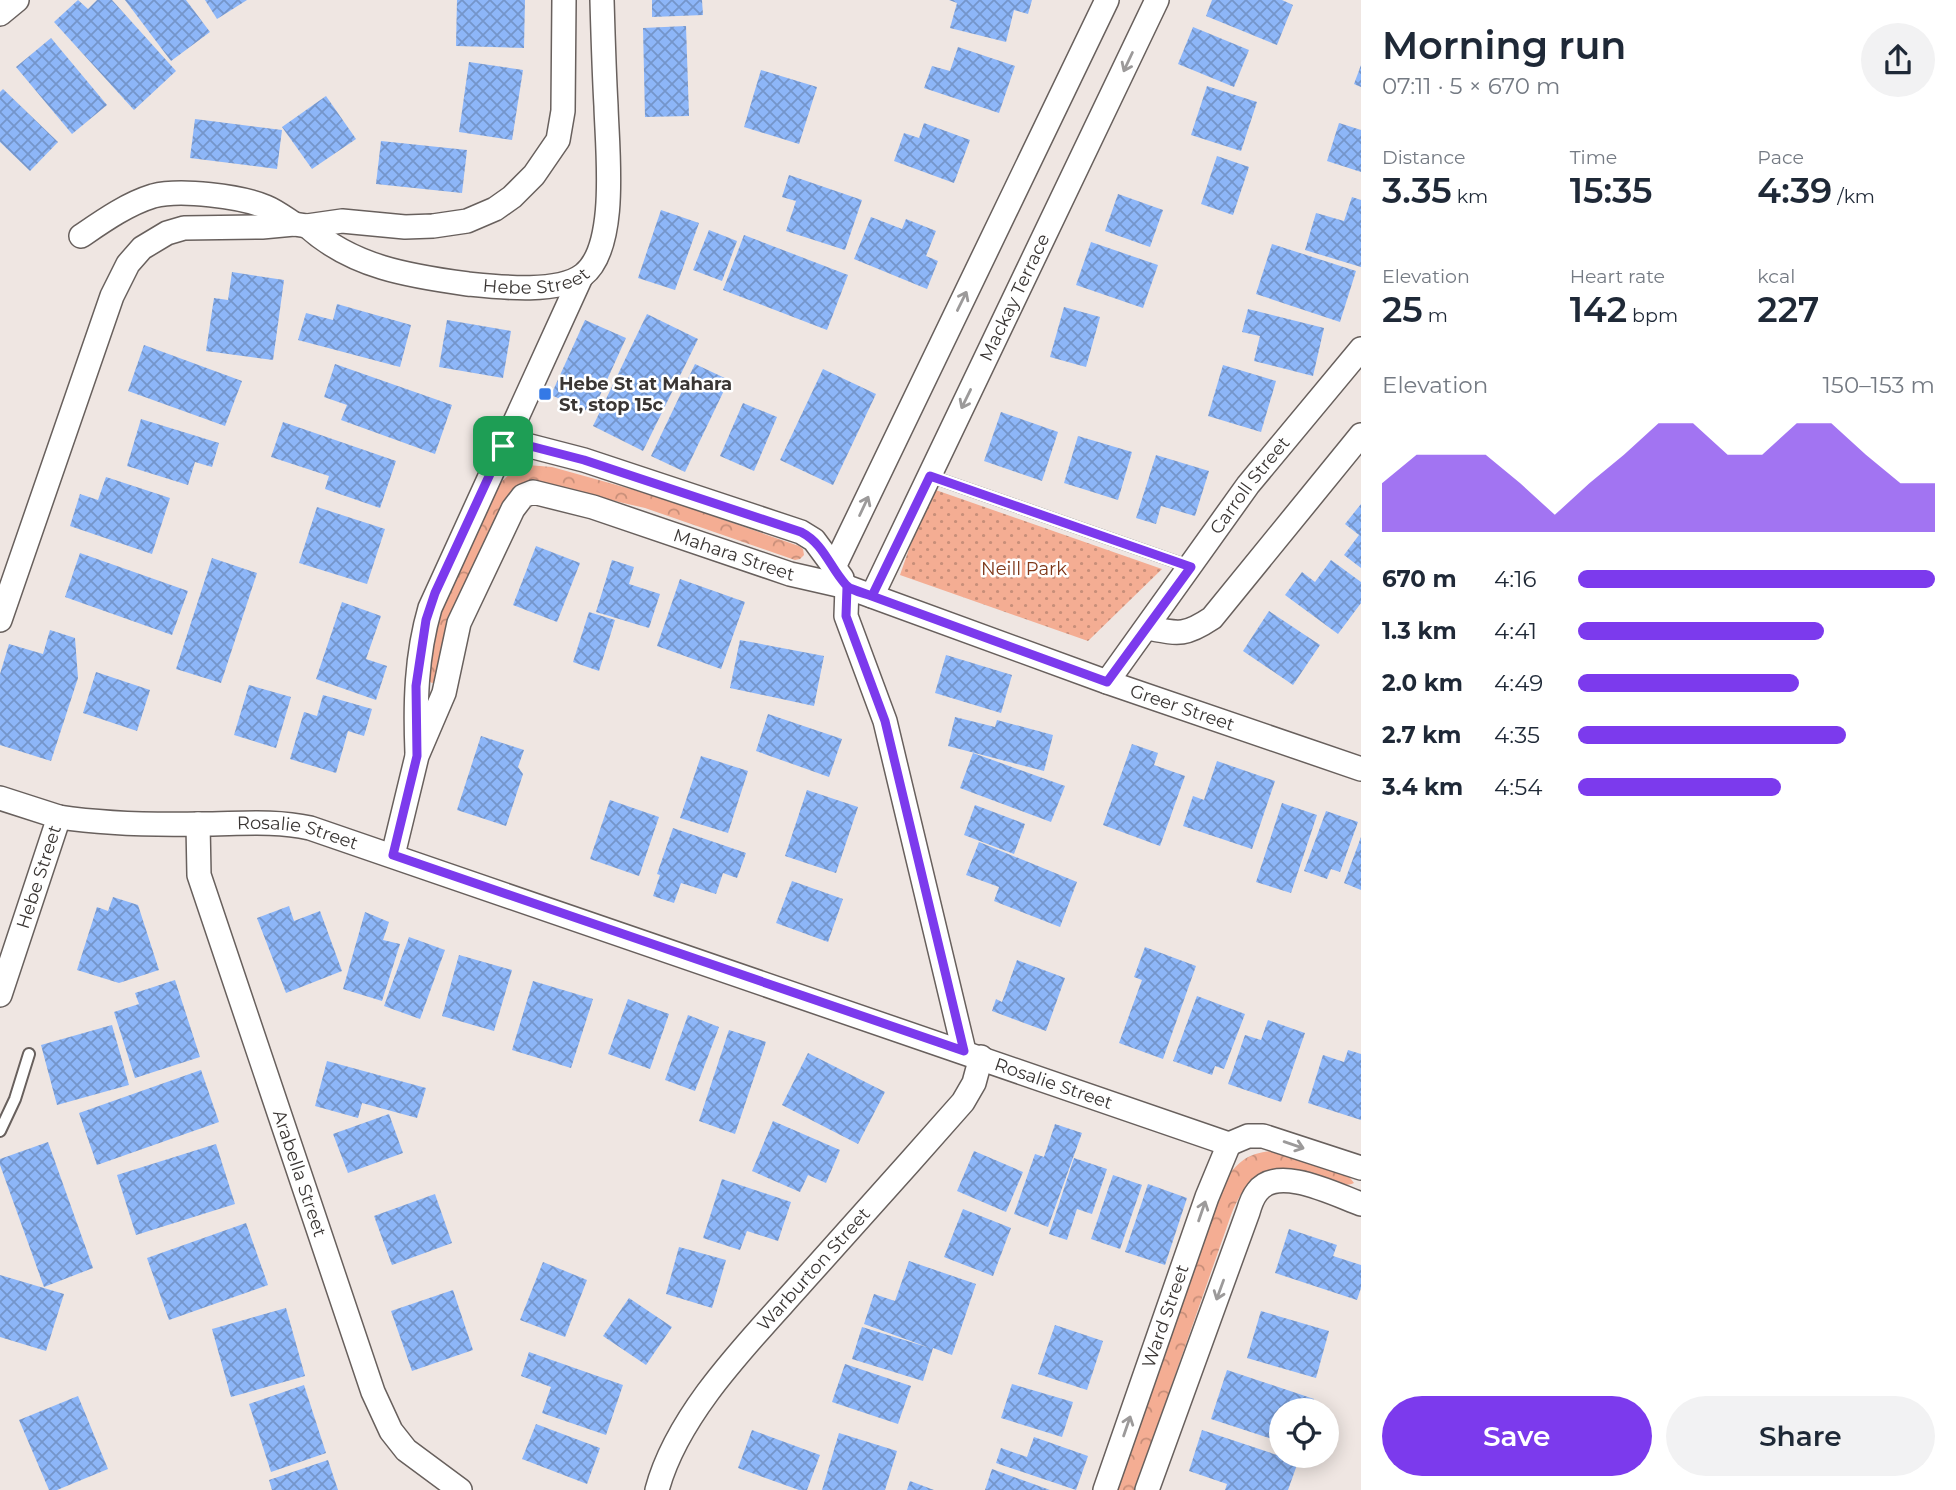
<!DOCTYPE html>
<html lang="en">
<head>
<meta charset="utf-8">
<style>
	body { margin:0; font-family:Montserrat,sans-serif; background:#f2f2f3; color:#1f2937; height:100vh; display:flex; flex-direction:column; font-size:26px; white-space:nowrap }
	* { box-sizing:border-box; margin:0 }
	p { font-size:23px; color:#747a83 }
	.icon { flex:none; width:38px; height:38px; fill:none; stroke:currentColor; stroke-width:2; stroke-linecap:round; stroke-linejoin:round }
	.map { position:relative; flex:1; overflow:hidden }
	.sheet { display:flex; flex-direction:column; background:#fff; width:595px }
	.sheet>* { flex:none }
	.tools { position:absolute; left:1269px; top:1398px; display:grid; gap:14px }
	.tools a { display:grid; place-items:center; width:70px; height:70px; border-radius:50%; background:#fff; box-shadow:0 4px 18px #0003; font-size:35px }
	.pin { position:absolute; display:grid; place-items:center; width:60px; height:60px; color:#fff; margin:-30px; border-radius:14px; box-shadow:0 4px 10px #0006 }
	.round { display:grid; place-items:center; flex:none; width:74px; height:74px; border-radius:37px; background:#f2f2f3 }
	.overview { display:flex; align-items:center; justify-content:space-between; height:119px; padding:0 21px }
	h1 { font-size:38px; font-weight:600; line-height:52px }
	.stats { display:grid; grid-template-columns:repeat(3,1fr); gap:10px; height:119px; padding:7px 21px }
	.stats div { display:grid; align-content:center }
	.stats b { font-size:35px; font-weight:600 }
	.stats small { font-size:19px; font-weight:400 }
	.stats p { font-size:19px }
	.chart { height:196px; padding:14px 21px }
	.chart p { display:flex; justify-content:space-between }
	.chart svg { width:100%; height:126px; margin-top:7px; fill:#7c3aed; opacity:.7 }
	.cta { display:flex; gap:14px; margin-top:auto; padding:14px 21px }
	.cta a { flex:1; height:80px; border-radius:42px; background:#7c3aed; color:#fff; font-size:28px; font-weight:600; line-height:80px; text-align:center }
	.cta a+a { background:#f2f2f3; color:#1f2937 }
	ul { padding:0 21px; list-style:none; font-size:23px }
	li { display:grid; grid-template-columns:112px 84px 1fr; align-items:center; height:52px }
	li i { height:18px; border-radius:9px; background:#7c3aed }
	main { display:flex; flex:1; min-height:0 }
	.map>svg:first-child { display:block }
</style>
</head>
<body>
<main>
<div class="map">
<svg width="1361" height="1490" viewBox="0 0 1361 1490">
	<defs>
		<pattern id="grass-dots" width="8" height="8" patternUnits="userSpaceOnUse" patternTransform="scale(1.75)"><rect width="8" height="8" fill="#f4ad93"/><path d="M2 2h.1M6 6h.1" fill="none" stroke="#c78e79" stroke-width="1.8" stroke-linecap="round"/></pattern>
		<pattern id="forest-crowns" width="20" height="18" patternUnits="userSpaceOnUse" patternTransform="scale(1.75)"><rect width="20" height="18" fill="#f4ad93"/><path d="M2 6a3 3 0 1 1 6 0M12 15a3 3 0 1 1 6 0" fill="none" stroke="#c78e79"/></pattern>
		<pattern id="building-cross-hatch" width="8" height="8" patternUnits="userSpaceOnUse" patternTransform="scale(1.75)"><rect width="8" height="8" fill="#8db6f8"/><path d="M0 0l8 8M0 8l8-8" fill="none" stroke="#7495ca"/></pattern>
	</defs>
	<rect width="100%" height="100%" fill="#efe6e2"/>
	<polygon fill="url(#grass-dots)" points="930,488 1162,569 1088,641 900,575"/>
	<g fill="url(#forest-crowns)">
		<polygon points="528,465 552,467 649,494 799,546 803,549 804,555 800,559 795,560 645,508 533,482 437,682 432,683 427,680 436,624 443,606 496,487 513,471"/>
		<path d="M1273,1151L1347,1174L1354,1183C1345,1187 1337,1184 1328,1182C1277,1168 1255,1157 1231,1215L1135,1490H1117L1221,1186C1236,1164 1245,1153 1273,1151Z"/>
	</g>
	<g fill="url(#building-cross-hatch)">
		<polygon points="78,0 88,9 97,0 112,0 176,71 134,110 54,22"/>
		<polygon points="125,0 186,0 210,32 171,61"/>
		<polygon points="205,0 247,0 217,19"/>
		<polygon points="457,0 525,0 524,48 456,46"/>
		<polygon points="652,0 702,0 703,15 652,17"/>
		<polygon points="949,0 1032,0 1028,14 1014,10 1006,42 950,28 957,3"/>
		<polygon points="1212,0 1282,0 1293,5 1277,45 1206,16"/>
		<polygon points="686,26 689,116 645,117 643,28"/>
		<polygon points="1193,27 1249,50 1234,87 1178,64"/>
		<polygon points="51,38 107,105 72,134 16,67"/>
		<polygon points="958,47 1015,66 999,113 924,88 932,66 950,71"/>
		<polygon points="469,62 523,70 512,140 459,132"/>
		<polygon points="1361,65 1361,87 1354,84"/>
		<polygon points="761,70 817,87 799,144 744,127"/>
		<polygon points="1207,86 1257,102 1241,151 1191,135"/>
		<polygon points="3,89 58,142 30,171 0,142 0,92"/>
		<polygon points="326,96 356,139 312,169 282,127"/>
		<polygon points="195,119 282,130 277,169 190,158"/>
		<polygon points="924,123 970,140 954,183 894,161 904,133 919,138"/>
		<polygon points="1339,123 1361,130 1361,172 1327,161"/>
		<polygon points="381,141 467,150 462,193 376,184"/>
		<polygon points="1217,156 1249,167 1233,215 1201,204"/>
		<polygon points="789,175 862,200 845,250 786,231 796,201 782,197"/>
		<polygon points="1118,194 1163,210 1150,247 1105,231"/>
		<polygon points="1352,197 1361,200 1361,267 1305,250 1316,213 1344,221"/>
		<polygon points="661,210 699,223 675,290 638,278"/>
		<polygon points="871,217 902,229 906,219 936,231 926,256 938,261 927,289 854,259"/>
		<polygon points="709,230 737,241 722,281 693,270"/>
		<polygon points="744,235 848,275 827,330 723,290"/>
		<polygon points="1091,242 1158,265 1143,308 1076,285"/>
		<polygon points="1272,244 1356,271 1340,322 1256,294"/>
		<polygon points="232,272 284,280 273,360 206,351 214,298 228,300"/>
		<polygon points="337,304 411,325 400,367 298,340 306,313 333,320"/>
		<polygon points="1064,307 1100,317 1086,367 1050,357"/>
		<polygon points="1248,309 1324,328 1313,376 1254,361 1260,336 1242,332"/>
		<polygon points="647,314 698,339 643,451 593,426"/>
		<polygon points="447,320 511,331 503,378 439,367"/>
		<polygon points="585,320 626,338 592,413 551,395"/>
		<polygon points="144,345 242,381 225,426 128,391"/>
		<polygon points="335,364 452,405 435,454 341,420 347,405 324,397"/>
		<polygon points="695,364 729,380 685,472 651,456"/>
		<polygon points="1223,365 1276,381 1261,432 1208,416"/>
		<polygon points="823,369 876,394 833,485 780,460"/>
		<polygon points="743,403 777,417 754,471 720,456"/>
		<polygon points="1001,412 1058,432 1042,481 984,461"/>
		<polygon points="141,419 219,443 212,467 195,462 188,485 127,466"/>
		<polygon points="283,422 396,461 380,508 325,489 329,476 271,457"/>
		<polygon points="1078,436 1132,452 1118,500 1064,483"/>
		<polygon points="1156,455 1209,471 1195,516 1161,506 1156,524 1136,518"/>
		<polygon points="106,477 170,498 152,554 70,526 80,494 98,500"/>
		<polygon points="1361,504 1361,568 1344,555 1359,535 1345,524"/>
		<polygon points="317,507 385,529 367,584 299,563"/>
		<polygon points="536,546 580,563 557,622 513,605"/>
		<polygon points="80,553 188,591 172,635 65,597"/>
		<polygon points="212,558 257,573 221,683 176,669"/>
		<polygon points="612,560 634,567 629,584 660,594 649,628 596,612"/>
		<polygon points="1331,560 1361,582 1361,603 1338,634 1285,595 1302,572 1315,582"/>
		<polygon points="680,579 745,602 721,669 657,646"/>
		<polygon points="342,602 381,616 366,659 387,666 376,700 316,679"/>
		<polygon points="1269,611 1320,645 1293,685 1243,651"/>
		<polygon points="589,612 615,620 599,671 573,662"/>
		<polygon points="50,630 75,638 78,678 51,761 0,745 0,674 9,644 43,654"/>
		<polygon points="740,640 824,656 814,706 730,688"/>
		<polygon points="946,655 1012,675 1001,713 935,693"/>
		<polygon points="96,672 150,690 137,731 83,713"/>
		<polygon points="249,685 291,697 276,748 234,735"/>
		<polygon points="323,695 372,709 364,736 348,731 336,773 290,759 304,712 317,716"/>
		<polygon points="768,714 842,739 829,777 756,751"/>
		<polygon points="955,717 995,727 997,720 1053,735 1044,771 948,746"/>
		<polygon points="481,736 524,750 518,767 523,774 506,826 457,810"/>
		<polygon points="1132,744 1158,753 1154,765 1185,776 1160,846 1103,825"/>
		<polygon points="973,753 1065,786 1051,822 960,788"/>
		<polygon points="701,756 748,771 728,833 680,818"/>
		<polygon points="1217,761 1275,781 1252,849 1183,826 1193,796 1204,800"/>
		<polygon points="807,790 858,807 836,873 785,856"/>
		<polygon points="610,800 659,817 639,876 590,859"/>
		<polygon points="1282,803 1317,815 1291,893 1256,882"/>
		<polygon points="975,805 1025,824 1014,854 964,835"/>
		<polygon points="1326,811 1358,822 1340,872 1331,869 1327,879 1304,871"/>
		<polygon points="673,828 746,853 737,878 723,873 716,894 681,883 674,903 653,896 660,875 657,874"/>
		<polygon points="1361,837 1361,890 1344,883"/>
		<polygon points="979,842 1077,882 1060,927 994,901 999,887 966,875"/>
		<polygon points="792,881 843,899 828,942 776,923"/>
		<polygon points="113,897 138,905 159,970 119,983 77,970 97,907 108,911"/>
		<polygon points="289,906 294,921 320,911 342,971 286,993 257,918"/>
		<polygon points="365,912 389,922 383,940 400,944 382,1001 343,989"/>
		<polygon points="409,937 445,950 420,1019 384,1006"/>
		<polygon points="1145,947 1196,966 1163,1059 1119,1043 1142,980 1134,977"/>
		<polygon points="459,955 512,970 494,1031 442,1016"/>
		<polygon points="1017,960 1065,978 1046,1031 992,1011 996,999 1002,1002"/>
		<polygon points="175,980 200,1057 135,1078 114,1012 139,1004 135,993"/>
		<polygon points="533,981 593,999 571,1068 512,1050"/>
		<polygon points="1197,996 1245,1014 1224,1069 1215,1066 1212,1075 1173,1061"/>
		<polygon points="628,999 669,1014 650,1069 608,1054"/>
		<polygon points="688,1015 719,1027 695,1091 665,1080"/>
		<polygon points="1268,1020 1305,1033 1281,1102 1228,1084 1245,1035 1261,1040"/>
		<polygon points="112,1025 129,1085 57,1105 41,1045"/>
		<polygon points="729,1030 766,1042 735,1134 699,1121"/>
		<polygon points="1348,1050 1361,1054 1361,1120 1308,1103 1323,1055 1344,1062"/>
		<polygon points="808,1053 885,1092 858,1144 782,1105"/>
		<polygon points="327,1061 426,1088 417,1118 362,1103 358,1118 315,1106"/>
		<polygon points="201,1070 219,1122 97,1165 79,1113"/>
		<polygon points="389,1114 403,1153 348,1173 333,1134"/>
		<polygon points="773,1121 840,1150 826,1183 808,1175 800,1192 752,1171"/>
		<polygon points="1055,1124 1082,1133 1048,1227 1014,1214 1035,1154 1044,1157"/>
		<polygon points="48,1142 93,1268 44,1287 0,1165 0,1159"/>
		<polygon points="216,1144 235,1204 136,1235 117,1175"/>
		<polygon points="974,1151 1023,1172 1006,1212 957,1191"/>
		<polygon points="1074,1158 1107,1169 1092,1214 1077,1209 1067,1240 1049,1234"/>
		<polygon points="1113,1175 1142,1185 1120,1249 1091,1239"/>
		<polygon points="722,1179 791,1202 778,1241 747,1231 740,1250 703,1238"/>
		<polygon points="1148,1184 1187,1198 1165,1265 1125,1252"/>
		<polygon points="435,1194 452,1243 392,1265 374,1216"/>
		<polygon points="963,1209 1011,1228 993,1276 944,1257"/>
		<polygon points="246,1223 268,1285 169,1320 147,1258"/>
		<polygon points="1289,1229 1337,1245 1333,1256 1361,1265 1361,1288 1357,1300 1275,1273"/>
		<polygon points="679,1247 726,1260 712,1308 666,1294"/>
		<polygon points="909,1261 976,1284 952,1355 933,1348 923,1381 852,1359 862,1327 930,1348 864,1324 874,1294 895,1301"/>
		<polygon points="543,1262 587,1280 565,1337 520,1320"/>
		<polygon points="0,1275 64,1294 46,1351 0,1337"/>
		<polygon points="453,1290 473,1350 412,1371 391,1311"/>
		<polygon points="629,1298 672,1327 646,1365 603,1336"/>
		<polygon points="286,1308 305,1376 231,1397 212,1329"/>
		<polygon points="1261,1311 1329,1331 1316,1378 1247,1358"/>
		<polygon points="1055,1325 1103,1341 1087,1390 1038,1374"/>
		<polygon points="529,1352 623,1385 606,1435 542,1413 551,1387 521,1376"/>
		<polygon points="845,1364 911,1386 898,1424 832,1402"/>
		<polygon points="1227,1370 1314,1399 1310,1410 1281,1410 1281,1442 1211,1419"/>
		<polygon points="1012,1384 1073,1402 1062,1437 1001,1418"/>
		<polygon points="304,1385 326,1453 271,1472 249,1404"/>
		<polygon points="78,1396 108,1469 57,1490 49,1490 19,1420"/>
		<polygon points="536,1424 600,1448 587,1484 522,1459"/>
		<polygon points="752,1430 820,1455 807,1490 799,1490 738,1468"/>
		<polygon points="1202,1430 1298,1462 1288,1490 1225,1490 1227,1484 1189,1471"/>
		<polygon points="839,1433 897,1451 885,1490 822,1490"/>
		<polygon points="1034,1437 1088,1456 1076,1490 996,1463 1001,1448 1027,1457"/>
		<polygon points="328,1460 338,1490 272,1490 269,1480"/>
		<polygon points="992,1469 1050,1490 985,1490"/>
		<polygon points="910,1481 934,1490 907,1490"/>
	</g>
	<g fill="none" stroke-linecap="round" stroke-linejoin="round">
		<defs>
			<g id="service">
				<polyline points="930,476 1191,567"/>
				<polyline points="0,1131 15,1099 29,1054"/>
			</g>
			<g id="minor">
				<polyline points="0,14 17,0"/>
				<path id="s1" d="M307,226C352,267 409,276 468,284C498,287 558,294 583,275C619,247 607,148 606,106C604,71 603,35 602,0"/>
				<path d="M81,236C103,221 127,204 153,196C180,189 240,196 266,207C276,211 285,218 294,224"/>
				<polyline points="503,446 530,446 584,460 801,532 814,540 842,578"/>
				<polyline points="834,567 1107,0"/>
				<polyline points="847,587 846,616 885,721 964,1051"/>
				<path id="s2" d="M872,596L1157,0"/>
				<polyline points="0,620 112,296 128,264 142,248 167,233 184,228 262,227 294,224 307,226 342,221 405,227 433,226 467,221 495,209 512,197 534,175 558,140 563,111 564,0"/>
				<path d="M1148,628C1179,634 1185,636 1212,618L1361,435"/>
				<path id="s3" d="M1107,682L1248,485L1361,349"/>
				<path d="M417,753C415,704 416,656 430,608L581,277"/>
				<polyline points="0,798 59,817 0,995"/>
				<path id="s4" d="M59,817C106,824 154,825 201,824C238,824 274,820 310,828L1229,1144L1248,1136H1263L1361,1168"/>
				<path id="s5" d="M198,824L199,875L373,1392L391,1431L406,1450L460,1490"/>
				<path id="s6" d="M393,855L417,756L444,693L459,623L513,509L523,496L533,492L593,507L790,574L847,587L1107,682L1361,769"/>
				<path id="s7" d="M657,1490C678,1411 753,1338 806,1278C859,1219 911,1161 963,1102L974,1083L981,1057"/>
				<path id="s8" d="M1105,1490L1207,1197L1229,1144"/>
				<path d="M1147,1490L1248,1212C1250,1205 1253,1197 1257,1192C1277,1164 1336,1195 1361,1204"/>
			</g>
		</defs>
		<use href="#service" stroke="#68605d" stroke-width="14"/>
		<use href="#minor" stroke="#68605d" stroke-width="26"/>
		<use href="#service" stroke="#fff" stroke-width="10"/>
		<use href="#minor" stroke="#fff" stroke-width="23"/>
	</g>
	<defs><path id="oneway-shaft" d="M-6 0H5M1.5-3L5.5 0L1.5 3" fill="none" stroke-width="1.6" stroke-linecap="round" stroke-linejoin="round" transform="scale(1.75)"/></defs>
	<g stroke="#9c9a9a">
		<use href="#oneway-shaft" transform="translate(1128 62) rotate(115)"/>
		<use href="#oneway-shaft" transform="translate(962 301) rotate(-64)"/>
		<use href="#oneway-shaft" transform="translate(966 399) rotate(116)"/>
		<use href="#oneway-shaft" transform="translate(864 506) rotate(-65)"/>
		<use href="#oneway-shaft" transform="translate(1294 1145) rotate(19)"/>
		<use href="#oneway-shaft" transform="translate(1202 1211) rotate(-71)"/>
		<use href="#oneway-shaft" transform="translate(1220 1290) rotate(110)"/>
		<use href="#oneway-shaft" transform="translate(1127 1426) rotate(-71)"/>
	</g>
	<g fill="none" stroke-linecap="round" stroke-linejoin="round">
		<defs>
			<path id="route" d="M503,446L435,593L426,620L416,686L417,756L393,855L964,1051L885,721L846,616L847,587L1107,682L1191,567L930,476L872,596C864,593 851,591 846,585C829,566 824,544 801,532L584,460L530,446H503"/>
		</defs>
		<use href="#route" stroke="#fff" stroke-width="14"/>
		<use href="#route" stroke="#7c3aed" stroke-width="9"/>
	</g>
	<rect fill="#3479e6" stroke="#fff" stroke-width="2.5" x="538" y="387" width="14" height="14" rx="3.5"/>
	<g text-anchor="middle" stroke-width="5" stroke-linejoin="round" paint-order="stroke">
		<g font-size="18" fill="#3a3634" stroke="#fff">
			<text dy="6" stroke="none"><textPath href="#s1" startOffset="243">Hebe Street</textPath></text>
			<text dy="6" stroke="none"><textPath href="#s2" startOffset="331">Mackay Terrace</textPath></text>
			<text dy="6" stroke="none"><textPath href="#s3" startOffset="243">Carroll Street</textPath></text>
			<text dy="6" stroke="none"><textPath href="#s6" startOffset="606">Mahara Street</textPath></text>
			<text dy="6" stroke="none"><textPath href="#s6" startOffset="1080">Greer Street</textPath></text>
			<text dy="6" stroke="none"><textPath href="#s4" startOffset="240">Rosalie Street</textPath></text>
			<text transform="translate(39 877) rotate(-72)" y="6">Hebe Street</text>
			<text dy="6" stroke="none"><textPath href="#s4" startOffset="1038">Rosalie Street</textPath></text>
			<text dy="6" stroke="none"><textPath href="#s5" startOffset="366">Arabella Street</textPath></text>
			<text dy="6" stroke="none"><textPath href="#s7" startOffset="273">Warburton Street</textPath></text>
			<text dy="6" stroke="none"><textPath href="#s8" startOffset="184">Ward Street</textPath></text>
		</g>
		<g font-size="18" font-weight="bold" fill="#3a3634" stroke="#fff" text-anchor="start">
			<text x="559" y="390">Hebe St at Mahara<tspan x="559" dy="21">St, stop 15c</tspan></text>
		</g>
		<g font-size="18" fill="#7d3618" stroke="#fff">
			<text x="1024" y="575">Neill Park</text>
		</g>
	</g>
</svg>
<div class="tools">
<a><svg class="icon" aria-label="locate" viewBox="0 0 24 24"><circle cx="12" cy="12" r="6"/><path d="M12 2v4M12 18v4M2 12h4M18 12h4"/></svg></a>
</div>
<div class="pin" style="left:503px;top:446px;background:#1e9e55"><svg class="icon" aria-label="arrive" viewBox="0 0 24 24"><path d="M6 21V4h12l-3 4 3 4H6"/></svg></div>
</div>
<section class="sheet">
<div class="overview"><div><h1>Morning run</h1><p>07:11 · 5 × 670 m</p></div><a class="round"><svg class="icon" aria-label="share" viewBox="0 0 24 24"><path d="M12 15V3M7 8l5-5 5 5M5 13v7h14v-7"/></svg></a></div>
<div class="stats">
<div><p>Distance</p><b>3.35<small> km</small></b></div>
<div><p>Time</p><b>15:35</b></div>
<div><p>Pace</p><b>4:39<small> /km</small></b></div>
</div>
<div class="stats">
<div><p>Elevation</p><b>25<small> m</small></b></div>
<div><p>Heart rate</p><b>142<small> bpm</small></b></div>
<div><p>kcal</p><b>227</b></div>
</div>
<div class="chart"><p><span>Elevation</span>150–153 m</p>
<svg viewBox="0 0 160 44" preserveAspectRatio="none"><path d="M0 44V27L10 17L20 17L30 17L40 27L50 38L60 27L70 17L80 6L90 6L100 17L110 17L120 6L130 6L140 17L150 27L160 27V44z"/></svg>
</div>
<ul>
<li><b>670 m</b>4:16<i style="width:100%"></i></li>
<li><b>1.3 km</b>4:41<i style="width:69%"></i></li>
<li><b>2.0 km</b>4:49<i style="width:62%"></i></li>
<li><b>2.7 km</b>4:35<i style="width:75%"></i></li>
<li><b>3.4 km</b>4:54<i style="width:57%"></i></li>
</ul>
<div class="cta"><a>Save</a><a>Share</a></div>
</section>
</main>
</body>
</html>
